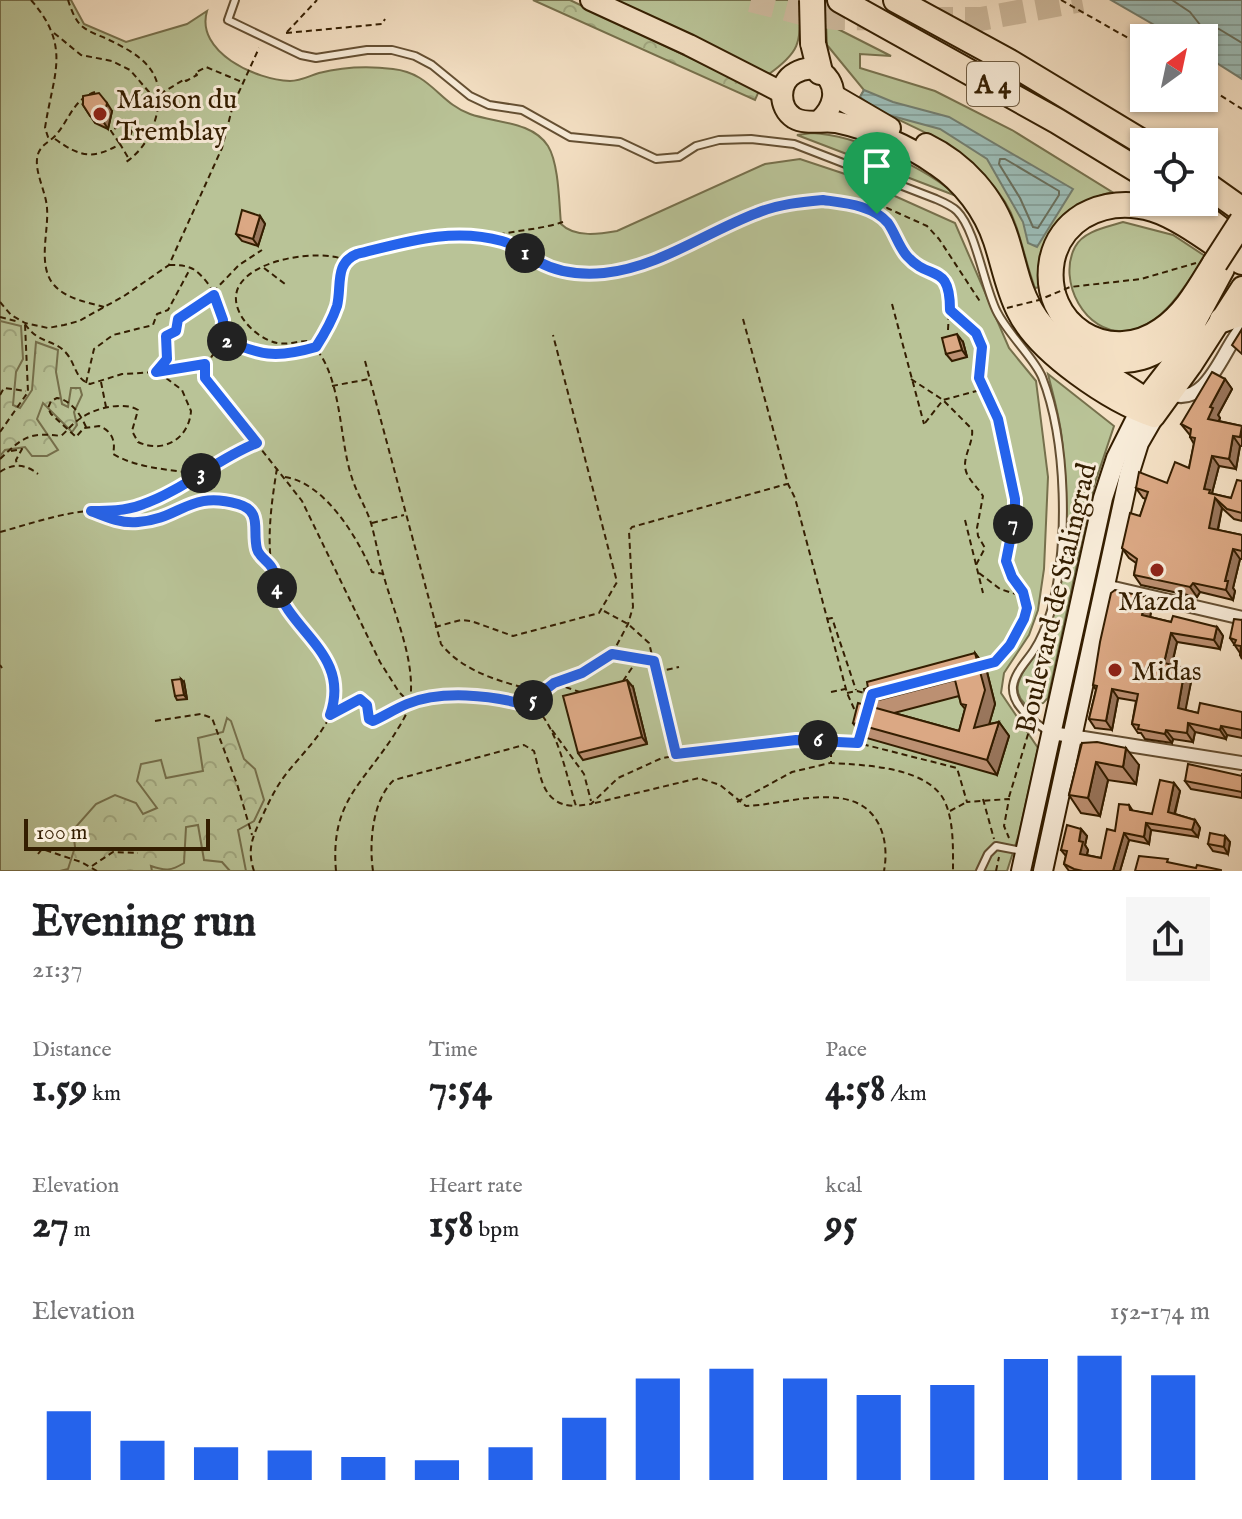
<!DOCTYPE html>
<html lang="en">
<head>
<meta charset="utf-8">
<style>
	body { margin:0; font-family:"IM FELL English",serif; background:#f6f6f6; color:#202124; height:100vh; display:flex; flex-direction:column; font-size:30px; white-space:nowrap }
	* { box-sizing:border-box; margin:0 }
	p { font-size:26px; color:#757577 }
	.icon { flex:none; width:44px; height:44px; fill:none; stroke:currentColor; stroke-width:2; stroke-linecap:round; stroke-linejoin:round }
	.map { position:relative; height:871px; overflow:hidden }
	.sheet { display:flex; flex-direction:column; background:#fff; flex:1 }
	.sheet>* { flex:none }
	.needle { width:52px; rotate:33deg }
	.controls { position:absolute; left:1130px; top:24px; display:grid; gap:16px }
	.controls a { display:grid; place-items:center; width:88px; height:88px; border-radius:0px; background:#fff; box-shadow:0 2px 6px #0004; font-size:40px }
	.scale { position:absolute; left:24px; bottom:20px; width:186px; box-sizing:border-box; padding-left:8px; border:4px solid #341e01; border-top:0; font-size:22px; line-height:28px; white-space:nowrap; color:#341e01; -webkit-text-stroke:6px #f8ecd9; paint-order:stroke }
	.pin { position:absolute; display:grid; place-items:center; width:68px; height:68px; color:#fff; margin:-82px -34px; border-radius:50% 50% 50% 0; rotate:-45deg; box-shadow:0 0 8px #0007 }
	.pin .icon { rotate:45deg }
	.km { position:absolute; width:40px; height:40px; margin:-20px; border-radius:50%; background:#222; color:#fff; font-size:22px; line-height:40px; text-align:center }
	.round { display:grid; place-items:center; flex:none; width:84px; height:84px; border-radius:0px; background:#f6f6f6 }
	.head { display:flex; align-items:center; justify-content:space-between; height:136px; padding:0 32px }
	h1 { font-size:44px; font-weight:800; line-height:60px }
	.metrics { display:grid; grid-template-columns:repeat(3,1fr); gap:12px; height:136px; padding:8px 32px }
	.metrics div { display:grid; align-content:center }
	.metrics b { font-size:40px; font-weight:800 }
	.metrics small { font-size:22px; font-weight:400 }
	.metrics p { font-size:22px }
	.chart { height:224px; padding:16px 32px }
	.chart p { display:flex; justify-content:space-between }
	.chart svg { width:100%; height:144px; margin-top:8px; stroke:#2563eb; stroke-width:6 }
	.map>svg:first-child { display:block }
</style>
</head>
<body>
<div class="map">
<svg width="1242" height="871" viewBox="0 0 1242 871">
	<defs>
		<pattern id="forest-crowns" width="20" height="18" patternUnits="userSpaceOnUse" patternTransform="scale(2)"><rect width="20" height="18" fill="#b9c397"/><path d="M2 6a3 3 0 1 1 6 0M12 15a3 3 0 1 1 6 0" fill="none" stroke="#a0a780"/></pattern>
		<pattern id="water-rules" width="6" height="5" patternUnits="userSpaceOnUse" patternTransform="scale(2)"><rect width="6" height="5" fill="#9cbdb8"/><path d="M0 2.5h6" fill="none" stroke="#87a29c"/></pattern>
	</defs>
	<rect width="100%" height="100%" fill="#f5e1c5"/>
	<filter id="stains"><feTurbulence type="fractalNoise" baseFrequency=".0025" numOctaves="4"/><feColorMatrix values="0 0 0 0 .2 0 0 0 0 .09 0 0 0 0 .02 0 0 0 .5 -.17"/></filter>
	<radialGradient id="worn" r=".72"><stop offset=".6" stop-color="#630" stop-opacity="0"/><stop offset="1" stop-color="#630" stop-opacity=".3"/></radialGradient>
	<g fill="#b9c397" stroke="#76704c" stroke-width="2">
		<path d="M0,0H71L84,24L126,42L187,24L207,11C195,52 256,80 290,81C301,81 309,76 319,73C343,67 368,66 393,69C431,73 439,103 470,114C495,123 532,121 548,146C559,164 559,203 561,224C575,238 600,234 617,231L765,164L800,159L848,175L955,223L1009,348L1036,381L1048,477L1044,569L1038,610L1029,635L1004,673L1001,693L1038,748L1019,834L1007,871H0Z"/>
		<path d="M610,0H788L800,6C800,43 801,51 769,74Z"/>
		<path d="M826,23L891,56L860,54V68L935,91L1012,130L1112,192C1052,209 1045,228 1040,287L1035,288C1027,267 1023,245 1015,223C1005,193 977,166 952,148C924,128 890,120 860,97L864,90L827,45Z"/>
		<path d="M812,133C858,135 925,168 959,197L797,135Z"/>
		<path d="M1123,222L1173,235L1205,256C1187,283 1163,327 1126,331C1085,335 1057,281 1075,247C1083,231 1107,227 1123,222Z"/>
		<path d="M1048,374L1114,426L1094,486L1048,698L1043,703L1032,704L1029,707C1002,689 1030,664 1041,645C1047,634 1052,623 1054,611C1068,554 1068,497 1062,440C1060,418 1053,395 1048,374Z"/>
	</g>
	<g fill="url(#forest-crowns)" stroke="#76704c" stroke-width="2">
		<polygon points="533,0 570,0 759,91 755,100"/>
		<polygon points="0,321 21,326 23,359 16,372 13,405 20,408 32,390 36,342 58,350 56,372 62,404 68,407 71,388 80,388 82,395 74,412 77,425 72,432 43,403 37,419 58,450 47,456 32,456 25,447 5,450 0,456"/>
		<path d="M227,718L231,721L244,759L255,769L264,800L254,821L238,830L246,871H230L222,862L204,860L198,825L186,827L184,863C171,871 165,871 151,866L152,871H60L68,869L75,847L73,830L96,804L115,795L136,803L143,814L157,808L137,781L141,764L161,760L166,778L203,771L198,738L223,732Z"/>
	</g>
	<g fill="url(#water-rules)" stroke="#727d6f" stroke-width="2">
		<polygon points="1111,0 1242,0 1242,79 1204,55 1204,38 1177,38"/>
		<polygon points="864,90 893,102 949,117 1073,189 1037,247 1028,243 1023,222 987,159 940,129 881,113 860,97"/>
	</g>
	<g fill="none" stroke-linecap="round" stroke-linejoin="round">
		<g stroke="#686e5c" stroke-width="2">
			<polyline points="1172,0 1190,12 1201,26 1219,29 1242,43"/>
			<polygon points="1000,159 1005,159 1059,191 1059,195 1038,228 1033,227 1020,198 999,164"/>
		</g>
		<polyline stroke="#ceba9e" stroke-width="24" stroke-dasharray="24 12" stroke-linecap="butt" points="751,0 802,13 837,18 919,19 981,19 1082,0"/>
		<defs>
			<g id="lane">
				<path d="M235,0L228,20L301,55L316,58L367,50H392L415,56L432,65L470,96L489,105L522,110L570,137L620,142L656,159L679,157L696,146L719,140L751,139L794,144L936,199C943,202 952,206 957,211C976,230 984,287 997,312C1008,334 1035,359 1042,377C1067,441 1069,545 1051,611C1047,624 1042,638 1034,650C1027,661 1015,672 1013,686C1011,705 1035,723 1049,732"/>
				<polyline points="980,871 988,854 996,846 1022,851"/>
			</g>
			<g id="street">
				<path d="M1170,394C1208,408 1223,348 1242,328"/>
				<polyline points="1105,586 1242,618"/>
				<polyline points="1052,733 1242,763"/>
			</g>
			<g id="secondary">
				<polyline points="1021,871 1103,498 1116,458 1139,412"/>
				<polyline points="1043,871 1129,475 1139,443 1154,417"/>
			</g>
			<g id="primary">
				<polyline points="591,0 689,45 781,92"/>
				<polyline points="835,96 890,128"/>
				<path d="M820,120C850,93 823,56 795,73C778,82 778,108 794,118C806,125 822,120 836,122C869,129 908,145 936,165C963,183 984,211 994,241C1002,265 1006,289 1017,311C1037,353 1110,402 1154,417L1191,366L1242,287"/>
				<path d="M926,144C965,163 995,196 1008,238C1017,266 1020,293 1038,318C1070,362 1120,375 1159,409"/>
				<path d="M1087,355C1126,372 1160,358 1187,329"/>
				<polyline points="1141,408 1146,398 1194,336 1196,321 1224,269"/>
			</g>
			<g id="highway">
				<polyline points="840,0 1057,121 1144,174"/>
				<polyline points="896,0 1008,61 1144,143"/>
				<polyline points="813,43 820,72"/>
				<polyline points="1204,183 1242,210"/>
				<polyline points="1185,202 1242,246"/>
				<path d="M1215,263C1200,287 1186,314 1162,330C1108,368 1040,325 1052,260C1056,241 1067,226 1083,216C1104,204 1129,202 1153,209C1182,218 1216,246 1242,262"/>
				<polyline points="1222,320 1242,313"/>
			</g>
		</defs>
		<use href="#lane" stroke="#644f32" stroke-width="10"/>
		<use href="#street" stroke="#644f32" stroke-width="16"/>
		<use href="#secondary" stroke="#341e01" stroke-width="22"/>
		<use href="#primary" stroke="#341e01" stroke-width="24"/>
		<use href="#highway" stroke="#341e01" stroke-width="28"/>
		<g stroke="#341e01" stroke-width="2" stroke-dasharray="6 4" stroke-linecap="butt">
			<path d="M31,0C72,47 53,74 45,128L49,140"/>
			<path d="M68,0C71,9 75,21 83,27C89,32 98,35 105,38C141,55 168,71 156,117C151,136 142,151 126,162"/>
			<polyline points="1061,0 1144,47"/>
			<polyline points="287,32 317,0"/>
			<polyline points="54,33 81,55 112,61 130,70 149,92 157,112"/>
			<polyline points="286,33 382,24 385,19"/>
			<polyline points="1204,85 1242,109"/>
			<path d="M95,92C73,99 69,121 55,136C49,142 41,145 38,154C33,170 46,191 47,208C49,231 37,266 54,285C66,299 87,302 104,307"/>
			<polyline points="160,94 185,79 186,81 197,75 195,73 206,67 242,82"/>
			<polyline points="111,130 111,131 120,144 131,134 134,123 128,120 111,131"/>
			<path d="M55,139C80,157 93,160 120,144L129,159"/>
			<polyline points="878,214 887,208 927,226 939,239 981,303"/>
			<path d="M489,237C514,230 539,230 563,222"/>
			<path d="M169,265C178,265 185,265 193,269C211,280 230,317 222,337C217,354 206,357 205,378L302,501L380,662L399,692L409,702"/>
			<polyline points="264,268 285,284"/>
			<polyline points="213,292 239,265 262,250"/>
			<polyline points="0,302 11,315 25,323 48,328 64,325 79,321 124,296 169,265 222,148 233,105 259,48"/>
			<polyline points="892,304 924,424"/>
			<polyline points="0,317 19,322"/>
			<polyline points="743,319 788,484 795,498 847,693 856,713"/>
			<path d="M25,324C39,345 54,338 67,354C76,365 75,379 90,384L122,374L158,372L204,364"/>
			<polyline points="948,330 949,312"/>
			<path d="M222,339C260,355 275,359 316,347C321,339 328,331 331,321C334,314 337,306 338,298C341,283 337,263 354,255C364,250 378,249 389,246C429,237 467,227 508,243C538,255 555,276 591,274C683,270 754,184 850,205C861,207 874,211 883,218C893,228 897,243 906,254C927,282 949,261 950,310L976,333L982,347L979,378L998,419L1015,499V515L1006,561L1012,577L1023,592L1027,608L1019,630L1000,659L984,665"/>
			<path d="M365,361L441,644C465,674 506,683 541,692"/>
			<polyline points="156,371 168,357 166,336 176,331 178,319 212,296"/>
			<path d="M911,379L943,400L972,429C974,445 960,458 967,474C971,482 978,488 983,496L977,528L978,536L985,548L976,565"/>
			<polyline points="101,382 106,407"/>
			<polyline points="86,383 94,349 113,335 153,325 157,314 168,310 190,269"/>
			<polyline points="332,386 369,379"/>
			<polyline points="0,395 4,388 26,391"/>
			<polyline points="925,423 943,400 984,389"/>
			<path d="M86,427C81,415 71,400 57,398L51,401L48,408L51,414L76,437L84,428L99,426C112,431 116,441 113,454C139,469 169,469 198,474"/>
			<polyline points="0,432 28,392 25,324"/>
			<polyline points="11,451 22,449 16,460 17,465"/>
			<path d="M0,459C23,437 29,432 61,436C68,430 73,423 81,418C95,408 124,401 138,410L132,431L138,442C163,454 189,439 191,411L182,390L158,372"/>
			<path d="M0,472C13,463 26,464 38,474"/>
			<path d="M285,477C325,483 358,538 372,572L384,574"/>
			<path d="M92,512C108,517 124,525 142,522C181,517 189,492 233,503C243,505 248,507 254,515L257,550L270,566"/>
			<polyline points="965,520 983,593"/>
			<polyline points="372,523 404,515"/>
			<path d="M0,532C26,525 52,516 79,512C99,509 121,513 141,506C182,491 214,459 256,444"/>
			<polyline points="979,573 1000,589 1025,597"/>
			<polyline points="604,611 628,624 649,643 676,753"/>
			<polyline points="827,619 832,618 856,690"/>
			<polyline points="435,627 461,620 471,621 513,636 599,613 617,582 553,335"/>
			<polyline points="613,654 654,661"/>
			<polyline points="0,665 2,668"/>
			<polyline points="657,672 679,667"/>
			<polyline points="623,681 638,659"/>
			<polyline points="556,684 580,692"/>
			<polyline points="831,692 845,689"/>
			<polyline points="847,693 857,691 865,693"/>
			<polyline points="527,705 554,683 582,673 612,654 628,624 633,607 629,531 632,527 787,484"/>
			<path d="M330,715L360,699L367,705L369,719L373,721C386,715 398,706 412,702C441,695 525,691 544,718C561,743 567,778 576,806L591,804L618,778L662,758L772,742L831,740L858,743L957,768L967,802L1009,799L1004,826L1009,838"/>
			<polyline points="155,721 201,714 212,718 237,784 252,835"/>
			<polyline points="552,730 584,774 591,801"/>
			<path d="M831,741V763C865,765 929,767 945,802C954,822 953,850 953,871"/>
			<polyline points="1009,797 1029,731"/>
			<polyline points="983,799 994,839"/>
			<polyline points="737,802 792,772 830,763"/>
			<path d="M595,803L699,778L720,785L746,806C785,805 852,779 877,821C886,836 887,855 884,871"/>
			<polyline points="950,811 965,803"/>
			<polyline points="38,854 42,849 81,862 97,871"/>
			<polyline points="92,866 113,852 138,853"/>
			<path d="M254,871C247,850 252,838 261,819C267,806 273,793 281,781C298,756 329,732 335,700C344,652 286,625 275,583C265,546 271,506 277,468"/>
			<path d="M336,871C330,802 362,785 394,735C400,725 408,714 410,702C416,661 395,616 384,577C379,559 376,541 371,523C366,507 357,494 352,478C338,438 343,369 308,341C298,341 288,345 277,343C256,339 228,311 238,288C252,258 320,249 346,260"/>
			<path d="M373,871C369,844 372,800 394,780L524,745L534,751C541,777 542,805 575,806"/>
			<polyline points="996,871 999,857"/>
		</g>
		<use href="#lane" stroke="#f8ecd9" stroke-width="6"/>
		<use href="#street" stroke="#f8ecd9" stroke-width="12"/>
		<use href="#secondary" stroke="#f8ecd9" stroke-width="18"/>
		<use href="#primary" stroke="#f5e1c5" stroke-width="20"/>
		<use href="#highway" stroke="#f5e1c5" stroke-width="24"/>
		<defs>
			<g id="highway-bridge">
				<polyline points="812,0 813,43"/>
				<polyline points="1215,263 1242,221"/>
			</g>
		</defs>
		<use href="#highway-bridge" stroke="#341e01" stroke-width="28" stroke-linecap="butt"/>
		<polyline stroke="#341e01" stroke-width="2" stroke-dasharray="6 4" stroke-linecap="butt" points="1007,308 1039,300 1070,287 1141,279 1196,263"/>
		<use href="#highway-bridge" stroke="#f5e1c5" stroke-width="24"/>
	</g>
	<g fill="#bc9072" stroke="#341e01" stroke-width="2" fill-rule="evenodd">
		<polygon points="83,105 112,111 108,129 95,123"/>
		<polygon points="260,216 265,224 258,246 242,241 236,234"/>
		<polygon points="963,342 967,357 952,361 946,354"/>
		<polygon points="1225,379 1232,389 1218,415 1220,418 1219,421 1242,426 1242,446 1240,446 1236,469 1219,466 1212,493 1214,494 1231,498 1242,481 1242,521 1234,519 1222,508 1218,530 1242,535 1242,559 1240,559 1233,588 1235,591 1233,600 1200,592 1197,597 1141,585 1134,575 1136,563 1129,558 1122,548 1140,516 1146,499 1143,498 1136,488 1167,483 1189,468 1194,444 1190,437 1190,435 1181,424"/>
		<polygon points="1152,606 1150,617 1171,622 1217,627 1223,636 1220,649 1177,642 1172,665 1192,677 1185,710 1198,713 1242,712 1242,738 1227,735 1226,739 1195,732 1193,742 1173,739 1172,743 1145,739 1141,733 1138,733 1132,724 1136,701 1118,698 1112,730 1095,728 1089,719 1096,690 1093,685"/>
		<polygon points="1242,620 1242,659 1240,655 1240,653 1230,638"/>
		<path d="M975,653L986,668L995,704L989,724L999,722L1009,736L997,775L863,737L853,723L869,707L867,703ZM959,696L961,704L965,709L959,731L894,713Z"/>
		<polygon points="184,682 187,699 177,700 175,696"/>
		<polygon points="633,687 647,744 583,760 578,753"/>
		<polygon points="1082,743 1139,765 1136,784 1108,780 1100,816 1081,813 1069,795"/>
		<polygon points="1242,773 1242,798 1191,789 1185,781 1242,776"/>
		<polygon points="1174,783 1180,791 1175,814 1195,820 1200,828 1198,837 1151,830 1149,844 1129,840 1120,871 1069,871 1064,864 1066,856 1061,850 1081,829 1087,836 1085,845 1088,850 1087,855 1101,858 1129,805 1133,811 1152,814"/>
		<polygon points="1225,836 1230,842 1228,854 1213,851 1208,844"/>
	</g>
	<g fill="#99765c" stroke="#341e01" stroke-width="2">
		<polygon points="107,103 112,111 108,129 103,121"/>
		<polygon points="260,216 265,224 258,246 253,239"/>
		<polygon points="957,334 963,342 967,357 962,350"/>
		<polygon points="1225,379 1232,389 1218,415 1220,418 1215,429 1208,419 1210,407"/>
		<polygon points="1233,436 1240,446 1236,469 1229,459"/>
		<polygon points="1212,456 1219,466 1212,493 1222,508 1216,538 1209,528 1204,489"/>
		<polygon points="1233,549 1240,559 1233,588 1235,591 1233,600 1226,590 1225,581"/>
		<polygon points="1193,583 1200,592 1197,597 1190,587"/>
		<polygon points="1146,597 1152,606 1149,624 1142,615"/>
		<polygon points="1217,627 1223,636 1220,649 1214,640"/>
		<polygon points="1171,633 1177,642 1170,672 1164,663"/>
		<polygon points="975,653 986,668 995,704 984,742 974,728"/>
		<polygon points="1185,668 1192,677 1184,718 1178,708"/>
		<polygon points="181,679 184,682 187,699 184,695"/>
		<polygon points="627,680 633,687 647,744 642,737"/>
		<polygon points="1112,689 1118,698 1112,730 1106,721"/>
		<polygon points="999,722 1009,736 997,775 987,760"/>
		<polygon points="1188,723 1195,732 1193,742 1187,733"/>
		<polygon points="1221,726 1227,735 1226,739 1220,730"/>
		<polygon points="1166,730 1173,739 1172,743 1165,734"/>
		<polygon points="1126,748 1139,765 1136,784 1123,767"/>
		<polygon points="1096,762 1108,780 1100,816 1088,798"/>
		<polygon points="1174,783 1180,791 1173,819 1168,812"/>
		<polygon points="1195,820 1200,828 1198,837 1192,830"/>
		<polygon points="1146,823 1151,830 1149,844 1144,837"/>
		<polygon points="1081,829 1087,836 1085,845 1088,850 1085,861 1080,854 1079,841"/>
		<polygon points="1124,833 1129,840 1120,871 1113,871"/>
		<polygon points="1225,836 1230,842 1228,854 1224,847"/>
	</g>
	<g fill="#dba884" stroke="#341e01" stroke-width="2">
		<polygon points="99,93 107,103 103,121 90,116 83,105 83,96"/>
		<polygon points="242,210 260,216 253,239 236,234"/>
		<polygon points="1242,329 1242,354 1232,345"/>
		<polygon points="957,334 962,350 946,354 942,338"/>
		<polygon points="1212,372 1225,379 1210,407 1213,408 1208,419 1242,426 1240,437 1233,436 1229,459 1212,456 1204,489 1210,490 1209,493 1231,498 1237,480 1242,481 1242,513 1227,509 1215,498 1209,528 1242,535 1242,551 1233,549 1225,581 1228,581 1226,590 1193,583 1190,587 1134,575 1137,559 1122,548 1130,513 1140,516 1148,492 1136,488 1139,472 1167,483 1175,462 1189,468 1195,438 1190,437 1191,429 1181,424"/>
		<polygon points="1115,590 1146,597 1142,615 1171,622 1173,616 1217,627 1214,640 1171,633 1164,663 1185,668 1178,708 1198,713 1200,703 1242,712 1242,730 1221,726 1220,730 1188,723 1187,733 1166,730 1165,734 1138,729 1139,725 1132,724 1138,694 1112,689 1106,721 1089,719 1097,686 1093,685 1100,642 1111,593"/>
		<polygon points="1234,619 1242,620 1242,656 1240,655 1241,646 1234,645 1236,640 1230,638"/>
		<polygon points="975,653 985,690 974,728 999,722 987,760 853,723 858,703 959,731 966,705 961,704 955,680 867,703 864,689 868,688 867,682"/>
		<polygon points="181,679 184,695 175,696 172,680"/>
		<polygon points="627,680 642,737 578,753 563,696"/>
		<polygon points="1097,742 1126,748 1123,767 1096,762 1088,798 1069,795 1082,743"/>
		<polygon points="1188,764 1242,776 1242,773 1242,792 1185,781"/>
		<polygon points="1160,780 1174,783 1168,812 1195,820 1192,830 1146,823 1144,837 1124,833 1113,871 1083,871 1074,869 1064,864 1067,851 1061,850 1067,825 1081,829 1079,841 1083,842 1080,854 1101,858 1107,829 1115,831 1119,804 1129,805 1130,810 1152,814"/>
		<polygon points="1210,833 1225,836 1224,847 1208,844"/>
		<polygon points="1139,856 1168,859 1167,862 1196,868 1197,865 1221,870 1221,871 1135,871"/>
	</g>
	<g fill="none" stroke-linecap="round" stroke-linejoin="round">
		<defs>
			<path id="route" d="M823,200C844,203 873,205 888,223C895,233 899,247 907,256C930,282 950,262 950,310L976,333L982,347L979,378L998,419L1015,499V515L1006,561L1012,577L1023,592L1027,608L1024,619L1010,645L995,662L872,694L858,743L796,740L676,754L654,661L612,654L582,673L554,683L526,705C491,695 441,690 407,704C395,709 384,716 373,721L369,719L367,705L360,699L330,715C351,655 292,634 276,586C274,580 275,573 272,568C268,561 259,557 257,549C252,530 263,511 238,504C189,490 181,519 138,522C122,524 106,517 91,511C108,511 125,511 141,505C183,491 216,459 257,443L205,378V364L156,372L167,359L166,336L176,331L178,319L214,295L223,320L222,339C260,355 275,359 316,347C325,333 332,321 337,306C342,286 334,263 357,254C406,242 452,227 502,241C516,245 527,254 539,262C559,273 582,275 604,273C660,267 706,232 757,213C779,204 801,202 823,200Z"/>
		</defs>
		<use href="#route" stroke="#fff" stroke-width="16"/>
		<use href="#route" stroke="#2563eb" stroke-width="10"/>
	</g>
	<g fill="#8f2418" stroke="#f8ecd9" stroke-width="3">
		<circle cx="100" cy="114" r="8"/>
		<circle cx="1157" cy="570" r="8"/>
		<circle cx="1115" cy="670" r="8"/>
	</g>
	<g text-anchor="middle" stroke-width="6" stroke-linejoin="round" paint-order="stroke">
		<rect fill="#f8ecd9" stroke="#6f5c42" stroke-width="2" x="967" y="62" width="52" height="44" rx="6"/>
		<g font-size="26" font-weight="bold" fill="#341e01">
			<text x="993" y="93">A 4</text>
		</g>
		<g font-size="28" fill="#341e01" stroke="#f8ecd9" text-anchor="start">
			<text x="116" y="108">Maison du<tspan x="116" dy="32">Tremblay</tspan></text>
			<text x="1157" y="610" text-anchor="middle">Mazda</text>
			<text x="1131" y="680">Midas</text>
		</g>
		<g font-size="28" fill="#341e01" stroke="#f8ecd9">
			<text transform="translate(1055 598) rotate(-77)" y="10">Boulevard de Stalingrad</text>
		</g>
	</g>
	<rect width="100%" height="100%" filter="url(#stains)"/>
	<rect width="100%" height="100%" fill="url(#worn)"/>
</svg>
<div class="controls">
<a><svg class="needle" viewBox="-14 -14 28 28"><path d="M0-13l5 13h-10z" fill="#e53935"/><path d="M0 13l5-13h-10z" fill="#757577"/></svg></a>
<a><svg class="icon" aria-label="locate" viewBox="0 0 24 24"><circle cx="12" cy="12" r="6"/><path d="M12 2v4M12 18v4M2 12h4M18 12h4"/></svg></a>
</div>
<div class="scale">100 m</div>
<div class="pin" style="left:877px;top:214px;background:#1e9e55"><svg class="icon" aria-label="arrive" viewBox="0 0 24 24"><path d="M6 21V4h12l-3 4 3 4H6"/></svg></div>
<b class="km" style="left:525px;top:253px">1</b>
<b class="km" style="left:227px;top:341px">2</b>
<b class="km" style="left:201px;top:473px">3</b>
<b class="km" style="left:277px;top:588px">4</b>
<b class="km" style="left:533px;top:700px">5</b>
<b class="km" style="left:818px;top:740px">6</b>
<b class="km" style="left:1013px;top:524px">7</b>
</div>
<section class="sheet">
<div class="head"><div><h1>Evening run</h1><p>21:37</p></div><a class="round"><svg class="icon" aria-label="share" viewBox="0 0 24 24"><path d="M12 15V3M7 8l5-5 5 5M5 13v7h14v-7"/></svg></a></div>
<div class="metrics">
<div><p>Distance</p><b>1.59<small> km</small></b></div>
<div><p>Time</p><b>7:54</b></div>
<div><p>Pace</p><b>4:58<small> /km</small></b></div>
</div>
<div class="metrics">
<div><p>Elevation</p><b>27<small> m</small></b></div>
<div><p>Heart rate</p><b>158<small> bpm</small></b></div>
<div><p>kcal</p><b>95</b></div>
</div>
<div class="chart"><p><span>Elevation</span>152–174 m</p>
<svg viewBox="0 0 160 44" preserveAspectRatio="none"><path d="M5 44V23M15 44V32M25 44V34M35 44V35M45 44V37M55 44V38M65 44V34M75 44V25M85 44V13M95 44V10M105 44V13M115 44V18M125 44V15M135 44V7M145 44V6M155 44V12"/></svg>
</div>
</section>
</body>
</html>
